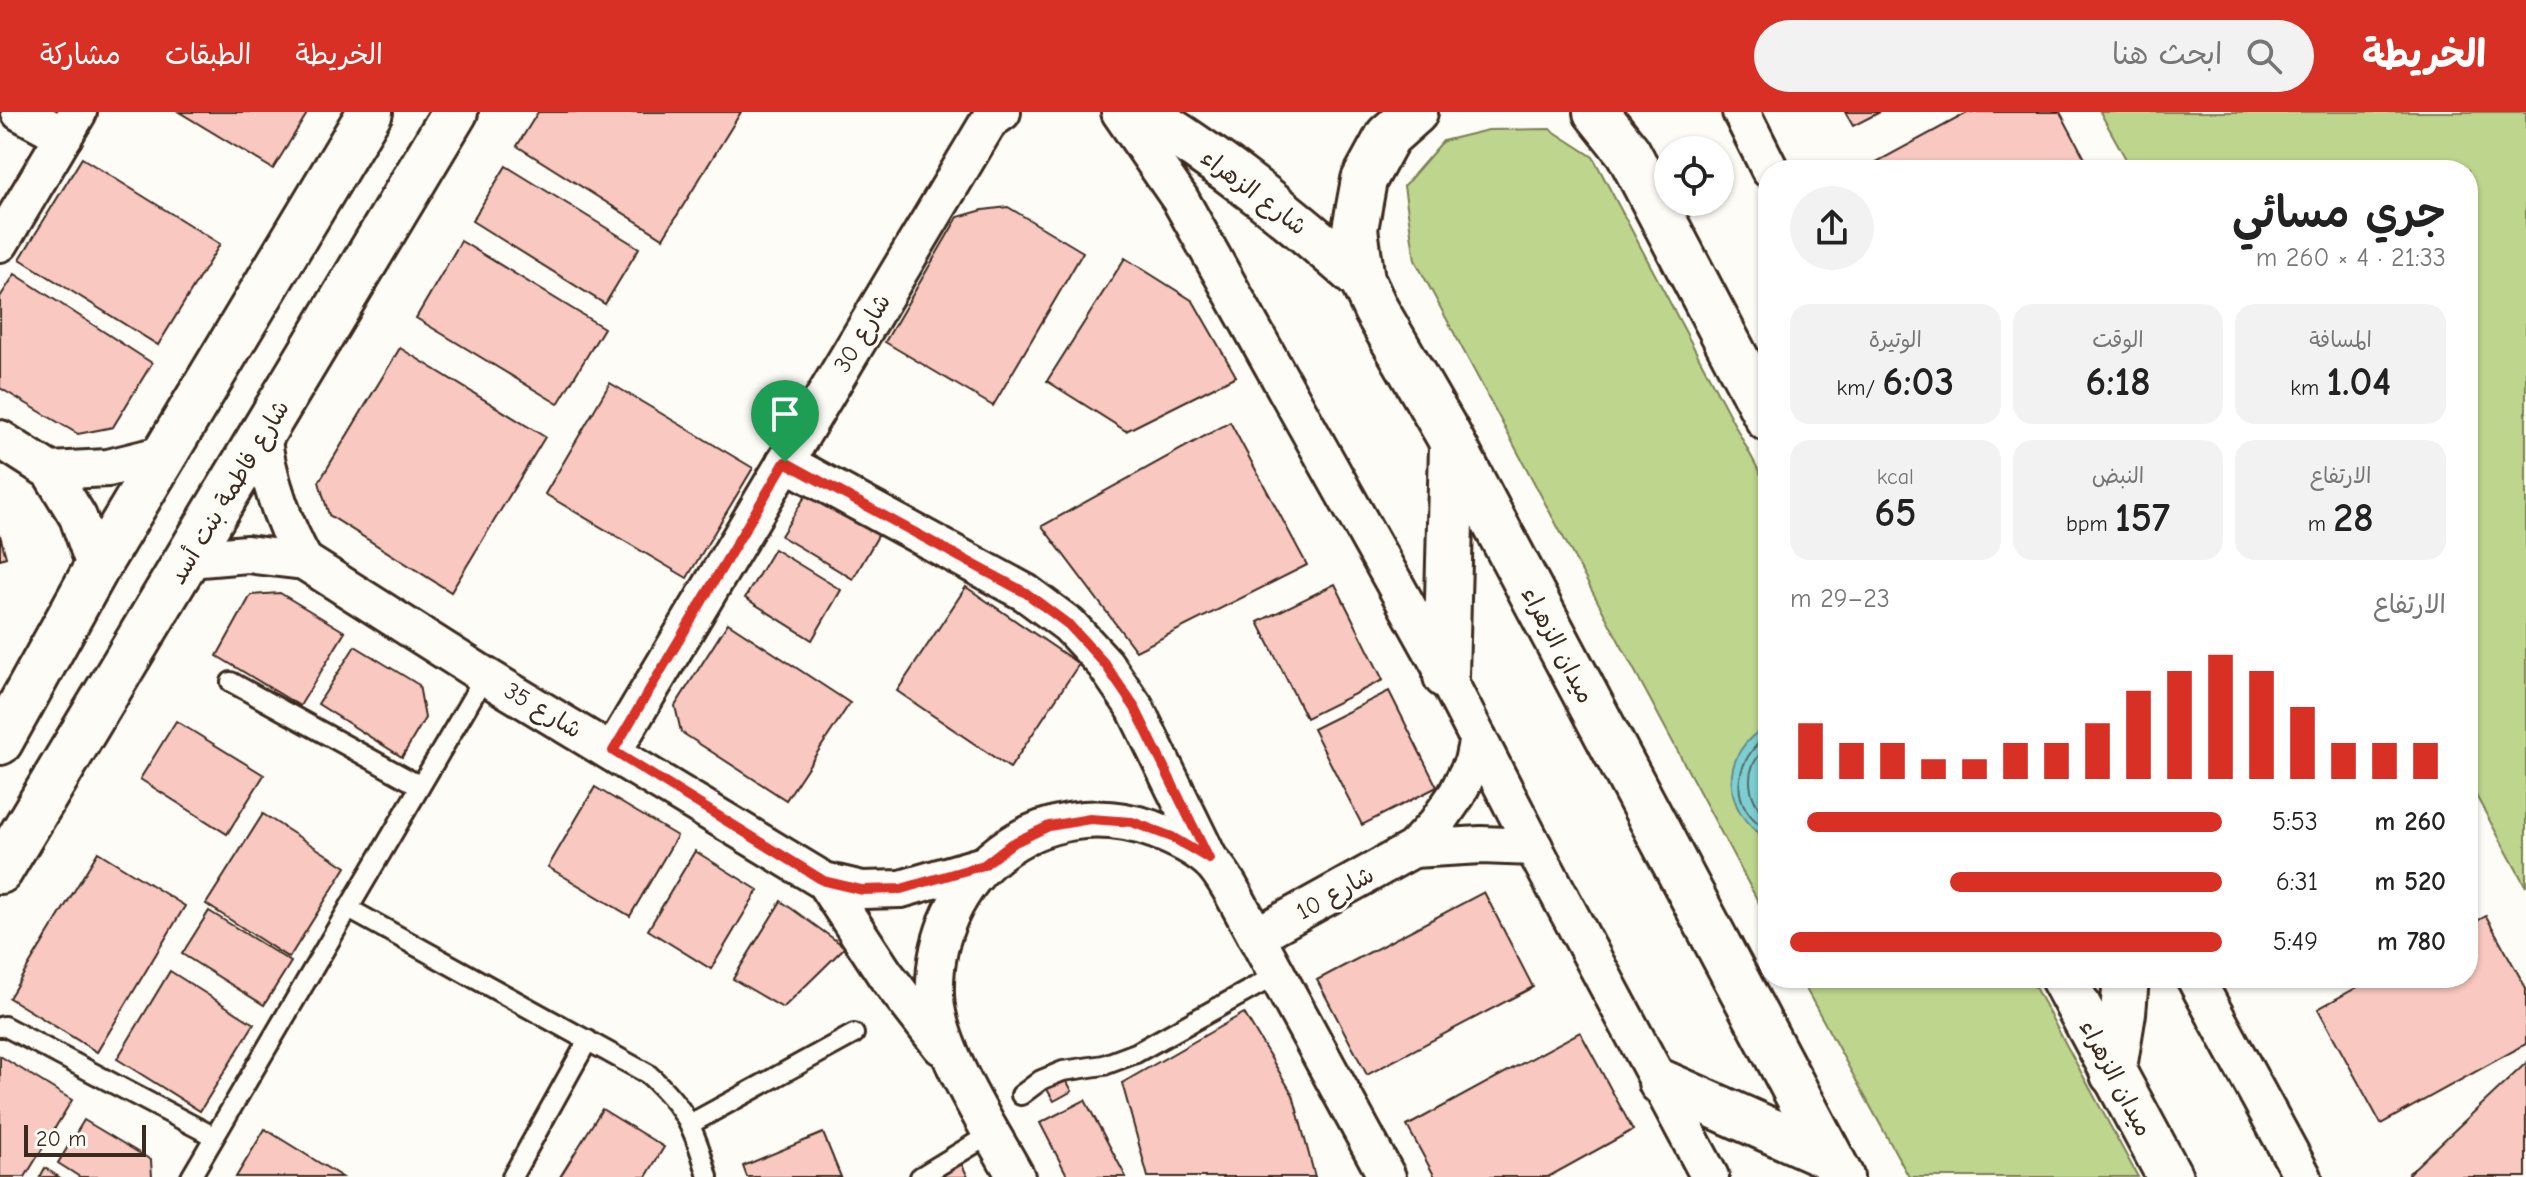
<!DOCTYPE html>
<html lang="ar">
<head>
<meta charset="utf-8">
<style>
	body { margin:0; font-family:"Comic Neue","Playpen Sans Arabic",sans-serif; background:#f2f2f2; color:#222; direction:rtl; height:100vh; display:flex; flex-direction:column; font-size:30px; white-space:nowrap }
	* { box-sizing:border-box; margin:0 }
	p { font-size:26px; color:#767676 }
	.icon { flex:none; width:44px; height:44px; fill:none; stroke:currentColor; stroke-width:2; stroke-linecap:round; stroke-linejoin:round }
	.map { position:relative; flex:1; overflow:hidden; direction:ltr }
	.side { position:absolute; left:1758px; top:48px; width:720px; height:828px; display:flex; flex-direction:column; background:#fff; border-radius:32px; box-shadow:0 2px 6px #0004; direction:rtl }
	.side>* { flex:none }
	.buttons { position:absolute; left:1654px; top:24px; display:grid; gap:16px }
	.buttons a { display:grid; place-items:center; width:80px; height:80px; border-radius:50%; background:#fff; box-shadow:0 2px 6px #0004; font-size:40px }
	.scale { position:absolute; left:24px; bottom:20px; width:122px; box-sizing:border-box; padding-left:8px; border:4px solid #3b2a1e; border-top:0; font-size:22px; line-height:28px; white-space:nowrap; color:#3b2a1e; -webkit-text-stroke:6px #fdfcf7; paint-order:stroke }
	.pin { position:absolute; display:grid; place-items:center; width:68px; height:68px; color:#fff; margin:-82px -34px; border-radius:50% 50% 50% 0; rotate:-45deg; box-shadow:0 0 8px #0007 }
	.pin .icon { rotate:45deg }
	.round { display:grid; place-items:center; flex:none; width:84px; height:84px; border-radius:42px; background:#f2f2f2 }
	.headline { display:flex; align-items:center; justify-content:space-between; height:136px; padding:0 32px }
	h1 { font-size:44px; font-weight:600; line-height:60px }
	.stats { display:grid; grid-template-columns:repeat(3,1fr); gap:12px; height:136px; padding:8px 32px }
	.stats div { display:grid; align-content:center; border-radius:20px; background:#f2f2f2; text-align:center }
	.stats b { font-size:40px; font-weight:600 }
	.stats small { font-size:22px; font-weight:400 }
	.stats p { font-size:22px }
	.chart { height:224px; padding:16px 32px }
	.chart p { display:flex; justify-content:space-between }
	.chart svg { width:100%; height:144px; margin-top:8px; stroke:#d93025; stroke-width:6 }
	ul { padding:0 32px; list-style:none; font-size:26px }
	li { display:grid; grid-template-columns:128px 96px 1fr; align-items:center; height:60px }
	li i { height:20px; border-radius:10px; background:#d93025 }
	header { display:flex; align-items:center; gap:48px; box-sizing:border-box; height:112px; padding:0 40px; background:#d93025; color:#fff }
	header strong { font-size:38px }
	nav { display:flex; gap:44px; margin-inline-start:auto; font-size:28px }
	.search { width:560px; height:72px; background:#f2f2f2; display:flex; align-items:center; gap:20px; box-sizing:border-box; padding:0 28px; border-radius:44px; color:#767676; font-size:30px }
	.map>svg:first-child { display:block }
</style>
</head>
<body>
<header>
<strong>الخريطة</strong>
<div class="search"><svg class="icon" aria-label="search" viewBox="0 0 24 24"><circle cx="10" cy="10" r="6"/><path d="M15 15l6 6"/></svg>ابحث هنا</div>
<nav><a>الخريطة</a><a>الطبقات</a><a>مشاركة</a></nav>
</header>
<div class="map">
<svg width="2526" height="1065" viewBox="0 0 2526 1065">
	<rect width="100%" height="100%" fill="#fdfcf7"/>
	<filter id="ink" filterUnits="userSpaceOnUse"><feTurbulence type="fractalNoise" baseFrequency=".0125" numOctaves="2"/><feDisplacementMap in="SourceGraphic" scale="16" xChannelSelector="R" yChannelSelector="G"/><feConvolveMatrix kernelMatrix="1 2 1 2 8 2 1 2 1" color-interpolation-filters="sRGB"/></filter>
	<g filter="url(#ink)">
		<g fill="#bdd58c" stroke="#7c8055" stroke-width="2">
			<polygon points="2100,0 2526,0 2526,775 2468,669 2468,58 2132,58"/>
			<polygon points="1550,17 1593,45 1768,376 1768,808 1415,148 1404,74 1443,29 1488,18"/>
			<polygon points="1800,866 2030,866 2138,1065 1909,1065"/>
		</g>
		<path fill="#7dcfd3" stroke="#638d8b" stroke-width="2" d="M1768,614V727C1721,701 1718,639 1768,614Z"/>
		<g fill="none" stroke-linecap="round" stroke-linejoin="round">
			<g stroke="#556c66" stroke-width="2">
				<path d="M1768,623C1734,648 1726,694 1768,718"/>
				<path d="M1768,635C1742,654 1746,686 1768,706"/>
			</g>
		</g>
		<g fill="#f8c8c1" stroke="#3b2a1e" stroke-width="2">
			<polygon points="179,0 308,0 273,57"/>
			<polygon points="538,0 741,0 663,126 517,34"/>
			<polygon points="1845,0 1880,0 1853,14"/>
			<polygon points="1969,0 2060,0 2091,58 1869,58 1867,55"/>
			<polygon points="82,46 220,132 158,233 20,147"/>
			<polygon points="506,54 639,136 605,192 472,109"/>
			<polygon points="1008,95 1083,140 993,294 885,230 958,105 983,98"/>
			<polygon points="461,129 604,216 558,292 416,206"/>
			<polygon points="1125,146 1193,189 1236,264 1126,319 1047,269"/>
			<polygon points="15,162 152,251 113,315 78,322 0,276 0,185"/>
			<polygon points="400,236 545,325 451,480 329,403 319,370"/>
			<polygon points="610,271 753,356 687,466 545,382"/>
			<polygon points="1230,310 1307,453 1136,539 1042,414"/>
			<polygon points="815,368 886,410 853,467 781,424"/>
			<polygon points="0,423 6,445 0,447"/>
			<polygon points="774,437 841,478 812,528 745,486"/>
			<polygon points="1335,472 1383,568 1306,606 1258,510"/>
			<polygon points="966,475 1079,552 1010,656 897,579"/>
			<polygon points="280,481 345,520 300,594 217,544 251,483"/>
			<polygon points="728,511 850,591 786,688 681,620 675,594"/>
			<polygon points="355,534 419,573 425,606 402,645 318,592"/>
			<polygon points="1389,579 1437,675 1362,713 1313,617"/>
			<polygon points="176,609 264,663 227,722 140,667"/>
			<polygon points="595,675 677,724 630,804 548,755"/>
			<polygon points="263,702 346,755 289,846 206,792"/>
			<polygon points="695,739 758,778 711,857 648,818"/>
			<polygon points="98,740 185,794 97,940 9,886"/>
			<polygon points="1484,780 1533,875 1367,963 1317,868"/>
			<polygon points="781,789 845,835 783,896 733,867"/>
			<polygon points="209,799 291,850 264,893 182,842"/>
			<polygon points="2486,804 2526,876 2526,932 2381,1012 2318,897 2374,866 2468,866 2468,814"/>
			<polygon points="170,859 254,912 200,999 117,947"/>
			<polygon points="1244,901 1293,983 1315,1065 1148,1065 1122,971"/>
			<polygon points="1580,920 1633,1018 1548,1065 1435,1065 1407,1014"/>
			<polygon points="0,944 72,988 25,1065 0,1065"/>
			<polygon points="2526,951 2526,1065 2411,1065 2408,1062"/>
			<polygon points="1064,964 1072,979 1054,989 1045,974"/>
			<polygon points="1085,988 1126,1065 1068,1065 1040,1011"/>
			<polygon points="602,997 664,1035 646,1065 560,1065"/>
			<polygon points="84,1008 151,1048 152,1065 80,1065 58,1051"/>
			<polygon points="265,1017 342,1065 236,1065"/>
			<polygon points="823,1021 841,1065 747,1065 743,1054"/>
			<polygon points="961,1051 968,1065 931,1065"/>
			<polygon points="45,1056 59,1065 40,1065"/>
		</g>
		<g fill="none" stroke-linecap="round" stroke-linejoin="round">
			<defs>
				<g id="service">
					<polyline points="231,570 420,674"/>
					<path d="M349,797L648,962C685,996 695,1017 708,1065"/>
					<polyline points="0,915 4,914 213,1024"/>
					<polyline points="1021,983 1041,968 1063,959 1104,953 1136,941 1278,862"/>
					<polyline points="690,1012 854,922"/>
					<polyline points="191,1065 485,564"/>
					<polyline points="512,1065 588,928"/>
					<polyline points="920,1065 992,1021"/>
				</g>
				<g id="minor">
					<polyline points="20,0 64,24"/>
					<polyline points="1120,0 1180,87 1446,564 1541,749 1710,1065"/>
					<polyline points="1741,0 1770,58"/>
					<polyline points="0,131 78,0"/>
					<path d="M262,325C269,371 282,409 304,449"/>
					<polyline points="0,327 50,359 78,405 96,457"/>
					<polyline points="785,350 1026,481 1069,513 1105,552 1135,596 1209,747"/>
					<polyline points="50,359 108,356 164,342"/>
					<polyline points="189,447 247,442 304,449 485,564 824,769 862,778 901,777 984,753"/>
					<polyline points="613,639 989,9 1002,0"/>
					<polyline points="1413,737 1481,733 1534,735"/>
					<polyline points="824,769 885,862 941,934"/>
					<polyline points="1256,824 1413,737 1437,711 1457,682 1473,650 1478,626"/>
					<polyline points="2195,866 2303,1065"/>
					<path d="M1016,1065C990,1017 936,936 935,883C931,763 1039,677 1155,718C1173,725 1193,734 1208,747C1217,754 1224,766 1230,776L1387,1065"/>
				</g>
				<g id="tertiary">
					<polyline points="0,630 96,457 370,0"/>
					<polyline points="0,759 455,0"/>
				</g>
				<g id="secondary">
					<path d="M1141,0C1221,48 1292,106 1362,168"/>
					<polyline points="1415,0 1388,24 1364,68 1355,117 1362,168 1376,198 1447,321 1841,1065"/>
					<polyline points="1596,0 1628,40 1768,307"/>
					<polyline points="1446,564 1452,334"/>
					<polyline points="2063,866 2170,1065"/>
					<polyline points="2113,962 2123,901 2126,866"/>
					<polyline points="1661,970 1830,1045"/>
				</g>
			</defs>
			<use href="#service" stroke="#3b2a1e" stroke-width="24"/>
			<use href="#minor" stroke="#3b2a1e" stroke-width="42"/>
			<use href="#tertiary" stroke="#3b2a1e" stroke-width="50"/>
			<use href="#secondary" stroke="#3b2a1e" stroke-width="50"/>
			<use href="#service" stroke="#fdfcf7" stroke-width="18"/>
			<use href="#minor" stroke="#fdfcf7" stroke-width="36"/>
			<use href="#tertiary" stroke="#fdfcf7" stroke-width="44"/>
			<use href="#secondary" stroke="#fdfcf7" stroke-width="44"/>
		</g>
	</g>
	<g fill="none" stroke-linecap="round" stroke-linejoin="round" filter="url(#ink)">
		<defs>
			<polygon id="route" points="785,350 1026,481 1069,513 1105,552 1135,596 1209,747 1172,725 1132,710 1090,707 1049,714 1011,732 984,753 901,777 862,778 824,769 613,639"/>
		</defs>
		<use href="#route" stroke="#fff" stroke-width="16"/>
		<use href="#route" stroke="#d93025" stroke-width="10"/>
	</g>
	<g text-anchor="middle" stroke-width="6" stroke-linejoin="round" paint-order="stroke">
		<g font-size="24" fill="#3b2a1e" stroke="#fdfcf7">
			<text transform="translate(1254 80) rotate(37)" y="8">شارع الزهراء</text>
			<text transform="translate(862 221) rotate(-59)" y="8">شارع 30</text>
			<text transform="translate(229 380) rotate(-59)" y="8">شارع فاطمة بنت أسد</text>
			<text transform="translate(1558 533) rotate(62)" y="8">ميدان الزهراء</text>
			<text transform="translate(543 598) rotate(31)" y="8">شارع 35</text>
			<text transform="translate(1335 781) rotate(-29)" y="8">شارع 10</text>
			<text transform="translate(2116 966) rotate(62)" y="8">ميدان الزهراء</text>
		</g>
	</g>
</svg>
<div class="buttons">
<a><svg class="icon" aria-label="locate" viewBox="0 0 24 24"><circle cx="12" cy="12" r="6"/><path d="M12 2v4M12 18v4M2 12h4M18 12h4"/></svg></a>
</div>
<div class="scale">20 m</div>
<div class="pin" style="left:785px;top:350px;background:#1e9e55"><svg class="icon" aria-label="arrive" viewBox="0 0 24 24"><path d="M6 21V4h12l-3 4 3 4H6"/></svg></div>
<section class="side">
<div class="headline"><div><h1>جري مسائي</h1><p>21:33 · 4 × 260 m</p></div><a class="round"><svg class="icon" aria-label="share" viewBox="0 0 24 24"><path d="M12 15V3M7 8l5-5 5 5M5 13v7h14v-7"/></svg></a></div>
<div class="stats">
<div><p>المسافة</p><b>1.04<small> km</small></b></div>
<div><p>الوقت</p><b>6:18</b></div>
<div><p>الوتيرة</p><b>6:03<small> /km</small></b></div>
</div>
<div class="stats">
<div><p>الارتفاع</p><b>28<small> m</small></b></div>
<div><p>النبض</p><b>157<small> bpm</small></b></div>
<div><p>kcal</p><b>65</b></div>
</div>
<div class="chart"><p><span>الارتفاع</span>23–29 m</p>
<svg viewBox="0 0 160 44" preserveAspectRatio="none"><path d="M5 44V27M15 44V33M25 44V33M35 44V38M45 44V38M55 44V33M65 44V33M75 44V27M85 44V17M95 44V11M105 44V6M115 44V11M125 44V22M135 44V33M145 44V33M155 44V33"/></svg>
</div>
<ul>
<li><b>260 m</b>5:53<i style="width:96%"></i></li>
<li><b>520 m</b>6:31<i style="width:63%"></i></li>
<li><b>780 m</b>5:49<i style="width:100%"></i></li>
</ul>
</section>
</div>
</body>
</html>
